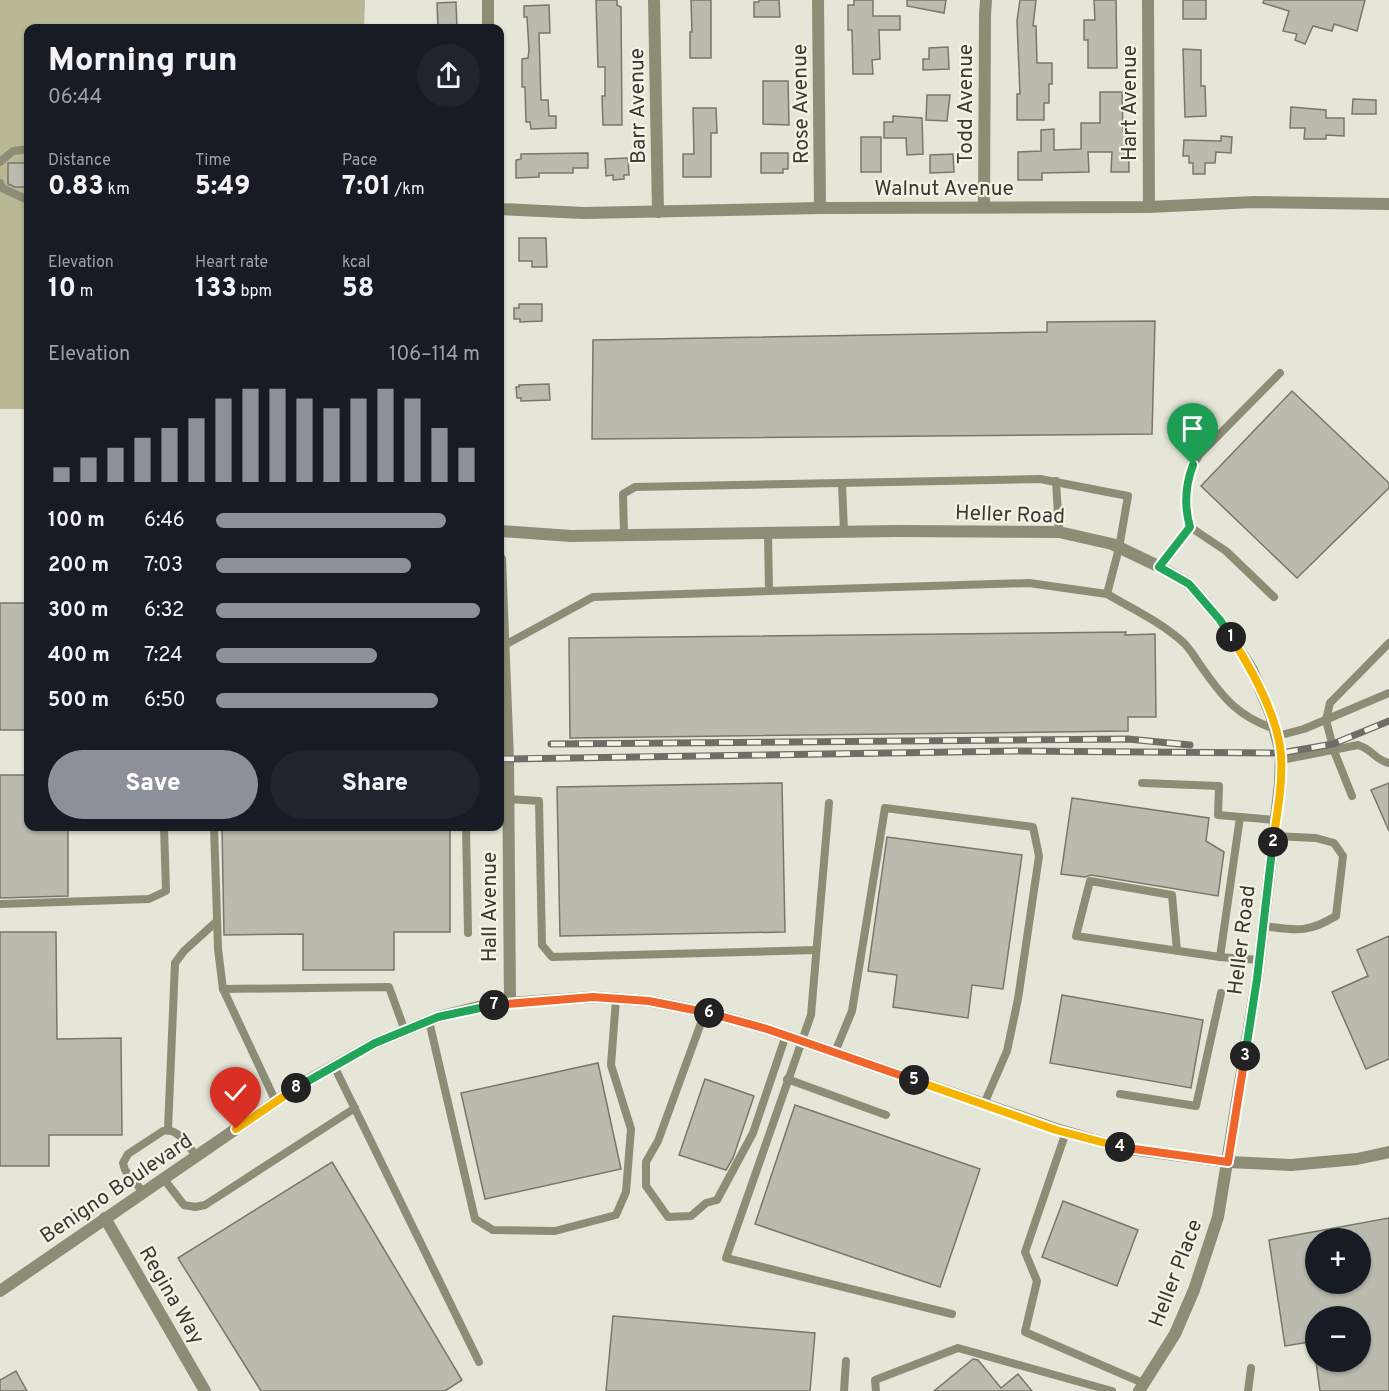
<!DOCTYPE html>
<html lang="en">
<head>
<meta charset="utf-8">
<style>
	body { margin:0; font-family:Overpass,sans-serif; background:#20242c; color:#f1f3f6; height:100vh; display:flex; flex-direction:column; font-size:22px; white-space:nowrap }
	* { box-sizing:border-box; margin:0 }
	p { font-size:20px; color:#9ea1a6 }
	.icon { flex:none; width:33px; height:33px; fill:none; stroke:currentColor; stroke-width:2; stroke-linecap:round; stroke-linejoin:round }
	.map { position:relative; flex:1; overflow:hidden }
	.side { position:absolute; left:24px; top:24px; width:480px; height:807px; display:flex; flex-direction:column; background:#171b24; border-radius:12px; box-shadow:0 2px 4px #0004 }
	.side>* { flex:none }
	.fabs { position:absolute; left:1305px; top:1228px; display:grid; gap:12px }
	.fabs a { display:grid; place-items:center; width:66px; height:66px; border-radius:50%; background:#171b24; box-shadow:0 2px 4px #0004; font-size:30px }
	.pin { position:absolute; display:grid; place-items:center; width:51px; height:51px; color:#fff; margin:-62px -26px; border-radius:50% 50% 50% 0; rotate:-45deg; box-shadow:0 0 6px #0007 }
	.pin .icon { rotate:45deg }
	.km { position:absolute; width:30px; height:30px; margin:-15px; border-radius:50%; background:#222; color:#fff; font-size:16px; line-height:30px; text-align:center }
	.round { display:grid; place-items:center; flex:none; width:63px; height:63px; border-radius:32px; background:#20242c }
	.summary { display:flex; align-items:center; justify-content:space-between; height:102px; padding:0 24px }
	h1 { font-size:33px; font-weight:800; line-height:45px }
	.metrics { display:grid; grid-template-columns:repeat(3,1fr); gap:9px; height:102px; padding:6px 24px }
	.metrics div { display:grid; align-content:center }
	.metrics b { font-size:26px; font-weight:800 }
	.metrics small { font-size:16px; font-weight:400 }
	.metrics p { font-size:16px }
	.chart { height:168px; padding:12px 24px }
	.chart p { display:flex; justify-content:space-between }
	.chart svg { width:100%; height:108px; margin-top:6px; stroke:#8c9099; stroke-width:6 }
	.button { display:flex; gap:12px; margin-top:auto; padding:12px 24px }
	.button a { flex:1; height:69px; border-radius:36px; background:#8c9099; color:#fff; font-size:24px; font-weight:800; line-height:69px; text-align:center }
	.button a+a { background:#20242c; color:#f1f3f6 }
	ul { padding:0 24px; list-style:none; font-size:20px }
	li { display:grid; grid-template-columns:96px 72px 1fr; align-items:center; height:45px }
	li i { height:15px; border-radius:8px; background:#8c9099 }
	.map>svg:first-child { display:block }
</style>
</head>
<body>
<div class="map">
<svg width="1389" height="1391" viewBox="0 0 1389 1391">
	<rect width="100%" height="100%" fill="#e5e5d8"/>
	<polygon fill="#b9b794" points="0,0 365,0 364,28 28,28 28,409 0,409"/>
	<g fill="#bbbaae" stroke="#77776b" stroke-width="1.5" fill-rule="evenodd">
		<polygon points="596,0 617,0 617,5 621,7 622,125 603,125 602,96 605,96 605,67 598,67"/>
		<polygon points="691,0 711,0 711,58 690,58 690,32 692,32"/>
		<polygon points="759,0 779,0 780,17 754,17 754,2 759,2"/>
		<polygon points="854,0 873,0 873,16 900,16 900,30 879,30 880,59 872,60 873,74 853,74 852,30 848,30 848,5 854,5"/>
		<polygon points="907,0 946,0 944,13 907,6"/>
		<polygon points="1020,0 1036,0 1033,26 1036,26 1037,63 1052,63 1052,84 1049,84 1049,103 1044,103 1044,120 1017,120 1017,94 1020,94 1017,21"/>
		<polygon points="1094,0 1116,0 1117,68 1088,68 1088,40 1084,40 1084,20 1095,20"/>
		<rect x="1183" y="0" width="23" height="19"/>
		<polygon points="1264,0 1365,0 1357,31 1334,24 1332,31 1313,26 1305,44 1295,40 1297,34 1283,31 1289,11 1263,3"/>
		<polygon points="456,2 457,28 438,28 437,3"/>
		<polygon points="549,5 550,33 539,33 541,100 548,100 549,116 556,116 556,128 531,129 530,122 526,122 525,87 522,87 522,59 528,58 529,50 527,17 524,17 524,6"/>
		<polygon points="948,47 949,69 923,70 923,59 929,59 929,48"/>
		<polygon points="1183,49 1201,50 1201,86 1205,86 1206,116 1185,117"/>
		<polygon points="763,81 788,81 789,125 763,124"/>
		<polygon points="1100,92 1122,92 1123,132 1128,132 1129,172 1111,172 1112,152 1088,152 1089,172 1042,173 1042,180 1018,180 1018,152 1041,151 1041,130 1054,129 1054,150 1081,149 1081,123 1100,123"/>
		<polygon points="927,95 950,95 947,121 926,120"/>
		<polygon points="1353,99 1376,100 1376,114 1352,114"/>
		<polygon points="1291,107 1326,110 1326,118 1344,118 1344,136 1326,135 1326,139 1304,139 1305,128 1290,128"/>
		<polygon points="693,108 716,108 717,133 711,133 711,177 683,177 683,154 694,154"/>
		<polygon points="893,116 922,118 923,154 907,155 906,138 884,138 884,122 893,122"/>
		<polygon points="1221,136 1232,137 1231,153 1216,152 1215,163 1205,163 1205,174 1193,174 1193,163 1189,163 1189,156 1183,156 1184,140 1221,141"/>
		<rect x="861" y="137" width="20" height="35"/>
		<polygon points="588,153 588,168 573,168 573,173 539,173 539,177 516,178 516,160 521,159 521,154"/>
		<polygon points="761,153 788,153 788,169 783,169 783,173 761,173"/>
		<polygon points="953,154 954,172 930,173 930,155"/>
		<polygon points="628,158 629,175 624,175 624,179 613,180 613,175 606,176 605,159"/>
		<polygon points="8,163 28,163 28,187 15,187 8,184"/>
		<polygon points="519,238 546,238 547,267 532,267 532,261 519,261"/>
		<polygon points="519,304 542,304 542,321 520,322 520,319 514,319 514,308 519,308"/>
		<polygon points="1155,321 1152,434 592,439 593,340 1047,332 1047,322"/>
		<polygon points="549,384 550,400 521,401 521,398 517,398 516,387 519,387 519,385"/>
		<polygon points="1292,391 1389,483 1389,488 1297,578 1201,486"/>
		<rect x="0" y="603" width="28" height="127"/>
		<polygon points="1126,632 1125,635 1155,634 1156,717 1128,717 1128,731 570,738 569,638"/>
		<polygon points="0,775 28,775 28,826 68,826 68,896 0,898"/>
		<polygon points="782,783 785,932 560,936 557,787"/>
		<polygon points="1389,783 1389,831 1371,790"/>
		<polygon points="1072,798 1209,818 1206,841 1224,852 1218,896 1091,875 1085,877 1061,874"/>
		<polygon points="250,826 450,826 450,932 394,932 394,970 303,970 303,934 224,935 222,828 250,828"/>
		<polygon points="887,837 1022,855 1003,989 972,985 968,1018 893,1007 897,975 868,971"/>
		<polygon points="0,932 56,932 57,1039 121,1038 122,1135 49,1135 49,1166 0,1166"/>
		<polygon points="1389,936 1389,1059 1366,1069 1332,992 1368,976 1357,950"/>
		<polygon points="1062,995 1203,1020 1191,1088 1050,1063"/>
		<polygon points="598,1063 621,1169 485,1199 461,1093"/>
		<polygon points="705,1079 754,1096 733,1158 726,1170 679,1155"/>
		<polygon points="795,1105 980,1169 940,1287 755,1224"/>
		<polygon points="332,1162 462,1380 445,1391 261,1391 178,1258"/>
		<polygon points="1063,1201 1138,1230 1117,1286 1042,1257"/>
		<path d="M1389,1218V1391H1320L1316,1362H1360V1317H1316V1341L1285,1346L1269,1240ZM1316,1239H1360V1284H1316Z"/>
		<polygon points="613,1316 815,1333 810,1391 606,1391"/>
		<polygon points="973,1359 978,1360 1001,1388 1018,1374 1032,1391 934,1391"/>
		<polygon points="16,1371 27,1391 0,1391 0,1380"/>
	</g>
	<g fill="none" stroke-linecap="round" stroke-linejoin="round">
		<g stroke="#8d8c75" stroke-width="8">
			<polyline points="0,162 13,151 28,149"/>
			<polyline points="0,183 2,188 28,200"/>
			<polyline points="1056,481 1059,532"/>
			<polyline points="842,483 844,532"/>
			<path d="M1190,527C1183,503 1185,477 1199,455L1280,373"/>
			<polyline points="624,535 623,494 635,487 1040,479 1128,496 1119,548 1107,594 1029,583 769,591"/>
			<polyline points="1159,567 1190,527 1226,551 1274,597"/>
			<path d="M1107,594C1133,609 1161,622 1184,643C1191,650 1197,661 1203,669C1224,699 1239,717 1275,729"/>
			<polyline points="503,646 593,597 769,591 768,533"/>
			<polyline points="1277,736 1304,729 1389,693"/>
			<path d="M1281,760L1358,745C1374,750 1373,759 1389,763"/>
			<polyline points="1142,783 1219,786 1218,815 1276,820"/>
			<polyline points="1352,796 1334,751 1326,720 1330,703 1389,643"/>
			<polyline points="508,799 539,801 542,945 552,957 816,950"/>
			<polyline points="829,803 811,1015 726,1258 952,1314"/>
			<polyline points="214,826 218,949 223,989 389,987 405,1031"/>
			<polyline points="466,826 468,933"/>
			<polyline points="0,904 149,899 166,891 164,826"/>
			<path d="M1263,926C1296,930 1306,934 1336,916L1343,856L1334,843L1316,838L1274,836"/>
			<polyline points="1177,951 1172,895 1090,881 1076,936 1220,957 1240,817"/>
			<polyline points="1220,957 1259,960"/>
			<polyline points="223,989 276,1102"/>
			<polyline points="705,1012 658,1141 646,1162 646,1186 668,1217 691,1216 706,1203 717,1200 753,1133 786,1035"/>
			<polyline points="429,1021 475,1219 493,1230 555,1231 616,1215 626,1192 631,1129 611,1065 616,999"/>
			<polyline points="835,1052 852,1011 885,808 1033,827 1039,856 1018,999 1007,1051 984,1104"/>
			<polyline points="334,1066 479,1362"/>
			<polyline points="787,1079 886,1115"/>
			<polyline points="1120,1094 1196,1106 1221,993"/>
			<polyline points="168,1130 175,963 184,951 217,921"/>
			<polyline points="1066,1132 1025,1252 1037,1281 1025,1332 1143,1383"/>
			<polyline points="163,1178 184,1205 195,1207 205,1205 355,1108"/>
			<path d="M143,1192L125,1170L123,1163L128,1154L163,1131C178,1127 188,1146 196,1156"/>
			<polyline points="844,1391 846,1361"/>
			<polyline points="876,1391 875,1380 958,1348 1112,1391"/>
			<polyline points="1248,1391 1251,1368"/>
		</g>
		<g stroke="#8d8c75" stroke-width="12">
			<polyline points="488,0 488,28"/>
			<polyline points="654,0 658,212"/>
			<polyline points="818,0 820,208"/>
			<polyline points="1148,0 1149,207"/>
			<polyline points="984,207 985,15 986,0"/>
			<polyline points="500,209 584,213 820,208 1149,207 1254,202 1389,204"/>
			<polyline points="500,531 571,536 896,531 1059,532 1112,544 1158,566 1189,584 1220,620 1252,670 1271,715 1281,753 1280,784 1257,979 1218,1217 1194,1290 1175,1334 1139,1391"/>
			<polyline points="500,559 508,759 510,1003"/>
			<polyline points="105,1218 205,1391"/>
			<polyline points="0,1291 300,1085 375,1043 438,1017 478,1007 510,1003 593,997 649,1001 710,1013 767,1029 1056,1129 1122,1148 1228,1162 1291,1165 1357,1159 1389,1152"/>
		</g>
		<defs>
			<g id="rail">
				<polyline points="551,744 1128,739 1190,745"/>
				<polyline points="500,759 1016,751 1281,753 1333,744 1389,721"/>
			</g>
		</defs>
		<use href="#rail" stroke="#6e6e67" stroke-width="7"/>
		<use href="#rail" stroke="#f3f2e5" stroke-width="4.5" stroke-dasharray="14" stroke-linecap="butt"/>
	</g>
	<g fill="none" stroke-linecap="round" stroke-linejoin="round">
		<defs>
			<path id="split-1" d="M1193,465C1185,486 1184,506 1190,527L1159,567L1189,584L1220,620L1231,637"/>
			<path id="split-2" d="M1231,637C1252,670 1278,716 1281,755C1283,784 1277,813 1273,842"/>
			<polyline id="split-3" points="1245,1056 1257,979 1273,842"/>
			<polyline id="split-4" points="1120,1147 1228,1162 1245,1056"/>
			<polyline id="split-5" points="914,1080 1056,1130 1120,1147"/>
			<polyline id="split-6" points="709,1013 767,1029 914,1080"/>
			<polyline id="split-7" points="494,1005 593,997 649,1001 709,1013"/>
			<polyline id="split-8" points="296,1088 375,1043 438,1017 494,1005"/>
			<polyline id="split-9" points="236,1129 296,1088"/>
		</defs>
		<use href="#split-1" stroke="#fff" stroke-width="12"/>
		<use href="#split-2" stroke="#fff" stroke-width="12"/>
		<use href="#split-3" stroke="#fff" stroke-width="12"/>
		<use href="#split-4" stroke="#fff" stroke-width="12"/>
		<use href="#split-5" stroke="#fff" stroke-width="12"/>
		<use href="#split-6" stroke="#fff" stroke-width="12"/>
		<use href="#split-7" stroke="#fff" stroke-width="12"/>
		<use href="#split-8" stroke="#fff" stroke-width="12"/>
		<use href="#split-9" stroke="#fff" stroke-width="12"/>
		<use href="#split-1" stroke="#22a559" stroke-width="8"/>
		<use href="#split-2" stroke="#f5b400" stroke-width="8"/>
		<use href="#split-3" stroke="#22a559" stroke-width="8"/>
		<use href="#split-4" stroke="#f0652b" stroke-width="8"/>
		<use href="#split-5" stroke="#f5b400" stroke-width="8"/>
		<use href="#split-6" stroke="#f0652b" stroke-width="8"/>
		<use href="#split-7" stroke="#f0652b" stroke-width="8"/>
		<use href="#split-8" stroke="#22a559" stroke-width="8"/>
		<use href="#split-9" stroke="#f5b400" stroke-width="8"/>
	</g>
	<g text-anchor="middle" stroke-width="4.5" stroke-linejoin="round" paint-order="stroke">
		<g font-size="21" fill="#3a3a35" stroke="#f3f2e5">
			<text transform="translate(1129 103) rotate(-90)" y="7">Hart Avenue</text>
			<text transform="translate(800 104) rotate(-91)" y="7">Rose Avenue</text>
			<text transform="translate(965 104) rotate(-90)" y="7">Todd Avenue</text>
			<text transform="translate(637 106) rotate(-91)" y="7">Barr Avenue</text>
			<text x="944" y="195">Walnut Avenue</text>
			<text transform="translate(1010 514) rotate(2)" y="7">Heller Road</text>
			<text transform="translate(489 907) rotate(-90)" y="7">Hall Avenue</text>
			<text transform="translate(1241 940) rotate(-83)" y="7">Heller Road</text>
			<text transform="translate(116 1188) rotate(-34)" y="7">Benigno Boulevard</text>
			<text transform="translate(1175 1273) rotate(-69)" y="7">Heller Place</text>
			<text transform="translate(172 1295) rotate(60)" y="7">Regina Way</text>
		</g>
	</g>
</svg>
<div class="fabs">
<a>+</a>
<a>−</a>
</div>
<div class="pin" style="left:1193px;top:465px;background:#1e9e55"><svg class="icon" aria-label="arrive" viewBox="0 0 24 24"><path d="M6 21V4h12l-3 4 3 4H6"/></svg></div>
<div class="pin" style="left:236px;top:1129px;background:#d93025"><svg class="icon" aria-label="check" viewBox="0 0 24 24"><path d="M5 12l5 5 9-10"/></svg></div>
<b class="km" style="left:1231px;top:637px">1</b>
<b class="km" style="left:1273px;top:842px">2</b>
<b class="km" style="left:1245px;top:1056px">3</b>
<b class="km" style="left:1120px;top:1147px">4</b>
<b class="km" style="left:914px;top:1080px">5</b>
<b class="km" style="left:709px;top:1013px">6</b>
<b class="km" style="left:494px;top:1005px">7</b>
<b class="km" style="left:296px;top:1088px">8</b>
<section class="side">
<div class="summary"><div><h1>Morning run</h1><p>06:44</p></div><a class="round"><svg class="icon" aria-label="share" viewBox="0 0 24 24"><path d="M12 15V3M7 8l5-5 5 5M5 13v7h14v-7"/></svg></a></div>
<div class="metrics">
<div><p>Distance</p><b>0.83<small> km</small></b></div>
<div><p>Time</p><b>5:49</b></div>
<div><p>Pace</p><b>7:01<small> /km</small></b></div>
</div>
<div class="metrics">
<div><p>Elevation</p><b>10<small> m</small></b></div>
<div><p>Heart rate</p><b>133<small> bpm</small></b></div>
<div><p>kcal</p><b>58</b></div>
</div>
<div class="chart"><p><span>Elevation</span>106–114 m</p>
<svg viewBox="0 0 160 44" preserveAspectRatio="none"><path d="M5 44V38M15 44V34M25 44V30M35 44V26M45 44V22M55 44V18M65 44V10M75 44V6M85 44V6M95 44V10M105 44V14M115 44V10M125 44V6M135 44V10M145 44V22M155 44V30"/></svg>
</div>
<ul>
<li><b>100 m</b>6:46<i style="width:87%"></i></li>
<li><b>200 m</b>7:03<i style="width:74%"></i></li>
<li><b>300 m</b>6:32<i style="width:100%"></i></li>
<li><b>400 m</b>7:24<i style="width:61%"></i></li>
<li><b>500 m</b>6:50<i style="width:84%"></i></li>
</ul>
<div class="button"><a>Save</a><a>Share</a></div>
</section>
</div>
</body>
</html>
